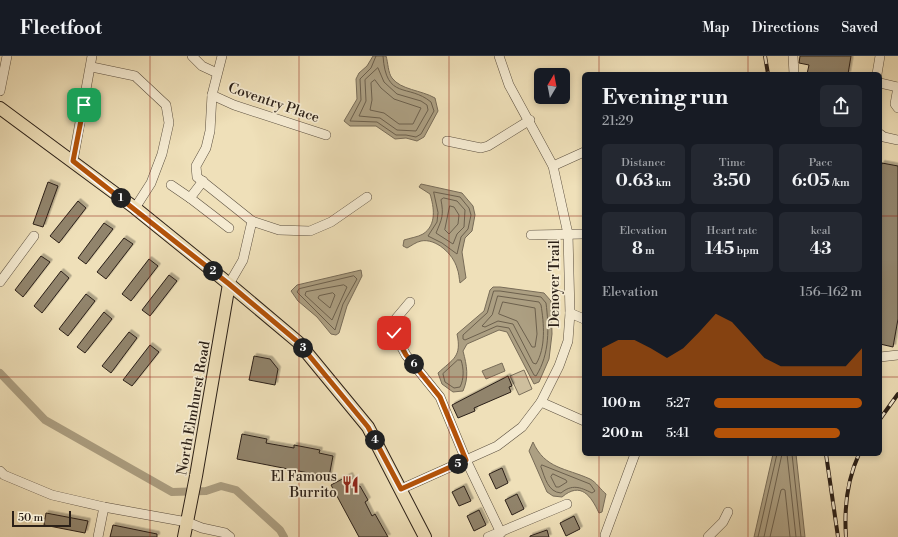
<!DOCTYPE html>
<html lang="en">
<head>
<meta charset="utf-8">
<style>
	body { margin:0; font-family:"Libre Bodoni",serif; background:#242831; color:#f1f3f6; height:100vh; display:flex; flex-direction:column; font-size:15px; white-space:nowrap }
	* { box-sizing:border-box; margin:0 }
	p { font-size:13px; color:#9ea1a6 }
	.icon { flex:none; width:22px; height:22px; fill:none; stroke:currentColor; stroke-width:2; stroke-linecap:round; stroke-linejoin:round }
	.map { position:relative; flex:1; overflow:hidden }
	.panel { position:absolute; left:582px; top:16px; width:300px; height:384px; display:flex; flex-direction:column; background:#171b24; border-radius:6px; box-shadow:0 2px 6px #0003 }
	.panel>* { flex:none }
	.needle { width:26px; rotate:10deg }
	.tools { position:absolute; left:534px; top:12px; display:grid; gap:8px }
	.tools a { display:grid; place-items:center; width:36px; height:36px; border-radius:6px; background:#171b24; box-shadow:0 2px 6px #0003; font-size:20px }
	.scale { position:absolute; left:12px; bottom:10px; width:59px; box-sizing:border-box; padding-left:4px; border:2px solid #2b2018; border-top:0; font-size:11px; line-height:14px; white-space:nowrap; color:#2b2018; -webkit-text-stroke:3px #f5ebd2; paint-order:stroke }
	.pin { position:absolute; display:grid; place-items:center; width:34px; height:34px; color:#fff; margin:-17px; border-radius:8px; box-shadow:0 2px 6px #0006 }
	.km { position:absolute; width:20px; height:20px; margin:-10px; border-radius:50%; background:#222; color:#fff; font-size:11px; line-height:20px; text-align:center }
	.round { display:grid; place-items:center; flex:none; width:42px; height:42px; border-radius:6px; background:#242831 }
	.head { display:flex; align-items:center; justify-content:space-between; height:68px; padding:0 20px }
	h1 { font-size:22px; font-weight:700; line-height:30px }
	.stats { display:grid; grid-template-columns:repeat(3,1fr); gap:6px; height:68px; padding:4px 20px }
	.stats div { display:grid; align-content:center; border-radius:6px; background:#242831; text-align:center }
	.stats b { font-size:17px; font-weight:700 }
	.stats small { font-size:11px; font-weight:400 }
	.stats p { font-size:11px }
	.chart { height:112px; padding:8px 20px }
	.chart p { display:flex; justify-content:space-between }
	.chart svg { width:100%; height:72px; margin-top:4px; fill:#b45309; opacity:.7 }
	ul { padding:0 20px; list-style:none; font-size:13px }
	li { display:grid; grid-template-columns:64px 48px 1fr; align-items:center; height:30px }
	li i { height:10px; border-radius:5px; background:#b45309 }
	header { display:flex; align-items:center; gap:24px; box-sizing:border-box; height:56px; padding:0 20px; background:#171b24; border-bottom:1px solid #363941 }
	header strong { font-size:19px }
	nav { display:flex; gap:22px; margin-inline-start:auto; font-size:14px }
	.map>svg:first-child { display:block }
</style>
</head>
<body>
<header>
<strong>Fleetfoot</strong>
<nav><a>Map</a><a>Directions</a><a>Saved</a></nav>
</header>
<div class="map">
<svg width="898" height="481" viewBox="0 0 898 481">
	<defs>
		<filter id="shadow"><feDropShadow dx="2.5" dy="-2.5" stdDeviation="0" flood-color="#0004"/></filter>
	</defs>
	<rect width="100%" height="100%" fill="#efe0b9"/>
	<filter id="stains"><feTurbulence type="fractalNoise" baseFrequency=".005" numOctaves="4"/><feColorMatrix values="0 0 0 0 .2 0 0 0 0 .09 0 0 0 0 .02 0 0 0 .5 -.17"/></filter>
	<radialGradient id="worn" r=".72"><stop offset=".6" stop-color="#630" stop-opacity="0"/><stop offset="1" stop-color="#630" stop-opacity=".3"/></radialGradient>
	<polygon fill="#cebf9e" stroke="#7c705b" points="524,314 532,333 519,339 510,320"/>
	<g fill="#ac9f82" stroke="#786c58">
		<path d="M373,0H386C388,6 388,17 392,22C401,34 421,34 435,42L438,55L424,81L417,85L406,82L395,83L376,70H350L344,65L357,43L356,23L359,17L367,10Z"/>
		<path d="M421,128L462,137L473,150L475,159L472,175L465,182L462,196L466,222L460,227C459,222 459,217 457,212C453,198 436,182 421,185C416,186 411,190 407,192L403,190L404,184C410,182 418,181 423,178C437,169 434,151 430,138L419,131Z"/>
		<polygon points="361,214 362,220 347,250 339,277 336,279 331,278 317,261 298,245 291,235 297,229"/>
		<path d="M493,231H500L544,237L551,245L552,278L549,303L539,326L534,328L507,276L499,274L467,288L463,295C467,310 469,321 463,335L453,336L442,328L438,317C453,303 462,301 457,278L484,255L490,234Z"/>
		<polygon points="502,307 505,315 486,323 482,315"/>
		<path d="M533,386C545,413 566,412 590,423C596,426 601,434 606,438L602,456L599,457C591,440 581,425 562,441L553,440L547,436L529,395Z"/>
		<polygon points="773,398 796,398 805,481 754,481"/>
	</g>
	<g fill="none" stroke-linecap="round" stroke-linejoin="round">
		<g stroke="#6c604d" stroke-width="1">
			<path d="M376,0L371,12L360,23L361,44L350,65L377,66L396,79H406L416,81L421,78L434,55L431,46C408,27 386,45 383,0"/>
			<polygon points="378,12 384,26 397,38 421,45 427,49 428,54 416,75 397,74 380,62 359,60 366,45 365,24"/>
			<polygon points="375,24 381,32 394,43 421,52 413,68 399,68 384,57 370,54 372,44 371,27"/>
			<polygon points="434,136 460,141 469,152 471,159 468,173 461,181 457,198 442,187 428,180 437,166 438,157"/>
			<path d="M444,142L457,145L465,154L464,171L457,178L453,188L436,177C442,163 444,159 441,144Z"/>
			<polygon points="450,150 454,151 459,159 458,168 449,178 445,174"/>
			<polygon points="354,220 357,223 343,248 335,274 297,236 299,233"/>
			<polygon points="344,229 347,231 332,264 305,239 306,236"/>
			<path d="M494,235H500L541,241L546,247C549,271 550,298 536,320L534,319L509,272L497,270L465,284L463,283V279L487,257Z"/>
			<polygon points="333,237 335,239 330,252 318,242 319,240"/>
			<path d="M498,240L539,246L541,249C544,267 546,292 536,308L533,307L513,268L498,265L485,271L482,270L492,259Z"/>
			<polygon points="503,246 535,252 537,278 535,291 532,291 517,265 499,258"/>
			<path d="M458,304H461C464,313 464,323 460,331L454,332L445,326L443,318Z"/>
			<polyline points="787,398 796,481"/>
			<polyline points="792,398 801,481"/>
			<path d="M542,409L590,428L595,435L592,437C580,431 572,428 561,437C548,436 545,422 541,411Z"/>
			<polygon points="553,418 566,424 567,426 559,431 556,431 551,421"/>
			<polyline points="758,481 777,398"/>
			<polyline points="764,481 782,398"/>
			<polyline points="770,481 781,434 783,433 785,434 790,481"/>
		</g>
		<polyline stroke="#ac9f82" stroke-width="8" points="0,317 45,364 172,436 206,435 221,430 236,434 280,474 284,481"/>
	</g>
	<g fill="#91846c" stroke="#2b2018" filter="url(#shadow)">
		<polygon points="800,0 851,0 848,18 807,18 809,9 799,7"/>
		<polygon points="882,107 898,110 898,263 893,291 880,288 880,115"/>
		<polygon points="48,126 58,130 43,171 33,168"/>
		<polygon points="78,145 86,152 59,187 50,180"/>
		<polygon points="104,167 113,173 86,208 78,202"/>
		<polygon points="124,182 133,188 106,223 97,216"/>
		<polygon points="41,200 50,206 23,241 15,234"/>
		<polygon points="149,203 158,210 131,245 122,238"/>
		<polygon points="61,215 69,222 42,257 34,250"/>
		<polygon points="169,219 177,225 150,260 142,254"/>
		<polygon points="86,238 95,245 68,280 59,273"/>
		<polygon points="104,256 112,263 85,297 77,291"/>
		<polygon points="129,276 137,282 111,317 102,310"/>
		<polygon points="150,289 159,296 132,330 123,324"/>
		<polygon points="254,300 270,303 278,313 275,329 249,324"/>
		<polygon points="508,320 512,330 509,331 511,336 474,352 475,355 458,362 452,349"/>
		<polygon points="242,378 267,383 266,387 294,392 294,389 320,394 319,397 333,400 329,421 237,403"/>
		<polygon points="502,412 508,427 496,433 489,418"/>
		<polygon points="350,419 356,431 360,430 368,444 365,446 372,460 375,458 388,481 359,481 331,429"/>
		<polygon points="464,430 471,445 459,450 452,436"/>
		<polygon points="517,438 524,453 512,459 505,444"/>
		<polygon points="479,454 486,469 474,475 467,460"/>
		<polygon points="46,457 88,465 85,477 44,469"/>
		<polygon points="574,460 580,473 566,480 560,467"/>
		<polygon points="113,469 157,478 157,481 110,481"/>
		<polygon points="547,474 549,481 530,481 530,480"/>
	</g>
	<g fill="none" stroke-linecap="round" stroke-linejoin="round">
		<defs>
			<g id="minor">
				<polyline points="192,0 202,10 217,17"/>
				<polyline points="222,0 212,39 210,75 206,92 196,110 197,121 252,165 279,174 310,175 331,166 367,141"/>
				<polyline points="793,0 794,18"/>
				<polyline points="92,11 135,20 166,49 169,67 162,98 151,127 135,152"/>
				<polyline points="877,18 880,0"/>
				<polyline points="880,27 898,31"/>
				<polyline points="898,31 895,48 898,52"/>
				<polyline points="0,35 7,0"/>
				<polyline points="212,39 234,49 326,79"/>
				<polyline points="880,78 884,81 898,84"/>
				<polyline points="447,85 481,92 488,90 530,64"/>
				<polyline points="73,105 92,0"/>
				<polyline points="553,110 584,96"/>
				<polyline points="171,129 190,142 203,125"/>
				<polyline points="190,142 229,172"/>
				<polyline points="531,179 584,178"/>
				<polyline points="0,226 34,180"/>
				<polyline points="229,228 243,204 252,165"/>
				<polyline points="410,246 394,265 394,277 406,299 440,341 466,404 501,477"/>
				<polyline points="570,257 584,263"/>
				<polyline points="880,301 898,299"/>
				<polyline points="541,346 584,365"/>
				<polyline points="0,415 4,419 52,439 104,451 187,466 202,472 225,477 230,481"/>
				<polyline points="401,433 497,390 522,371 541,346 559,310 568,285 570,257 568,178 553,110 509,29 499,0"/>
				<polyline points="605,479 635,398"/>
				<polyline points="98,481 104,451"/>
				<polyline points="488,481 567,448"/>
				<polyline points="708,481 723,466 728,456"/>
			</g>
			<g id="major">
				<polyline points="0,52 135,152 229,228 298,286 368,371 425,481"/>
				<polyline points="184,481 196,420 229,228"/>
			</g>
		</defs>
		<use href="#minor" stroke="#5c5040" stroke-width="10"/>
		<use href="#major" stroke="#2b2018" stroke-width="14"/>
		<use href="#minor" stroke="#f5ebd2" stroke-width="9"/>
		<use href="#major" stroke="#efe0b9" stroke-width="12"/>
		<defs>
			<g id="rail">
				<polyline points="765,0 768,18"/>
				<polyline points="880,363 898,338"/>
				<polyline points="826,398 838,481"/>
				<path d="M846,481C844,452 847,424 859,398"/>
			</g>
		</defs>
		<use href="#rail" stroke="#2b2018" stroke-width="4"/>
		<use href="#rail" stroke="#f5ebd2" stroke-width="2.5" stroke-dasharray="8" stroke-linecap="butt"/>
	</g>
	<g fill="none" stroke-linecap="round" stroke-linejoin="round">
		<defs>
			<polyline id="route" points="84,49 73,105 229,228 298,286 368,371 401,433 466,404 440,341 406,299 394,277"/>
		</defs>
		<use href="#route" stroke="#fff" stroke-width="8"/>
		<use href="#route" stroke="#b45309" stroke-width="5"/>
	</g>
	<path fill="none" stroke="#8f2418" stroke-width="1" stroke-opacity="0.55" d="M150,0V481M299,0V481M449,0V481M599,0V18M748,0V18M0,160H584M880,160H898M0,321H584M880,321H898M599,398V481M748,398V481"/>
	<defs>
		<symbol id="restaurant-bare" viewBox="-9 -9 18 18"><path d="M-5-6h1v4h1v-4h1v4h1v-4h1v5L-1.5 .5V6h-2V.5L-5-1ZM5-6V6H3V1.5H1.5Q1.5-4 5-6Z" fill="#8f2418" stroke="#f5ebd2" stroke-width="2.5" paint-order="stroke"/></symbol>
	</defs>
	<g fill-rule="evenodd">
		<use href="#restaurant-bare" x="338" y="416" width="25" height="25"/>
	</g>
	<g text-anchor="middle" stroke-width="3.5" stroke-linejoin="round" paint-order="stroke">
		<g font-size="14" fill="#2b2018" stroke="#f5ebd2">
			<text transform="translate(274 46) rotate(19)" y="5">Coventry Place</text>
			<text transform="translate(554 228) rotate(-90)" y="5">Denoyer Trail</text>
			<text transform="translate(193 352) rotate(-80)" y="5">North Elmhurst Road</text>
		</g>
		<g font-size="14" fill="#2b2018" stroke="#f5ebd2" text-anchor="end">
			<text x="337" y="425">El Famous<tspan x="337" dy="16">Burrito</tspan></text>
		</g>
	</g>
	<rect width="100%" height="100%" filter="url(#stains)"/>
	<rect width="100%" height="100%" fill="url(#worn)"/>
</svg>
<div class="tools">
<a><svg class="needle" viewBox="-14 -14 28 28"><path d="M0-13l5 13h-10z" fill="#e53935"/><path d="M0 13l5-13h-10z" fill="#9ea1a6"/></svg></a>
</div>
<div class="scale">50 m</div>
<div class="pin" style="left:84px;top:49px;background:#1e9e55"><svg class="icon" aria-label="arrive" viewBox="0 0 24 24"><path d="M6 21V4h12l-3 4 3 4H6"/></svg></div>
<div class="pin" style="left:394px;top:277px;background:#d93025"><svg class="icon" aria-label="check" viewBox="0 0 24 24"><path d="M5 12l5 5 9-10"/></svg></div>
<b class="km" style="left:121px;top:142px">1</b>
<b class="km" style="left:213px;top:215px">2</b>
<b class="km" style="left:303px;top:292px">3</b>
<b class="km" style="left:375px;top:384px">4</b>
<b class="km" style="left:458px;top:408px">5</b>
<b class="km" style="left:414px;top:308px">6</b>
<section class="panel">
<div class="head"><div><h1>Evening run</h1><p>21:29</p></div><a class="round"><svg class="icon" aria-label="share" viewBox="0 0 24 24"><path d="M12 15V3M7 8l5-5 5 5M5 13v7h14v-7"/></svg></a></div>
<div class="stats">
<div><p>Distance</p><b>0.63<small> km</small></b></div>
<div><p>Time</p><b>3:50</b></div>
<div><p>Pace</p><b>6:05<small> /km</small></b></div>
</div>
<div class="stats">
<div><p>Elevation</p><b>8<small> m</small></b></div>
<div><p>Heart rate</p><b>145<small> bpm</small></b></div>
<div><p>kcal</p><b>43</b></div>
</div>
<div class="chart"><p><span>Elevation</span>156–162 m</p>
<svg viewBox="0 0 160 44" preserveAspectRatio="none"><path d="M0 44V27L10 22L20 22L30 27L40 33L50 27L60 17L70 6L80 11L90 22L100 33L110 38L120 38L130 38L140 38L150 38L160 27V44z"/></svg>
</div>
<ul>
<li><b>100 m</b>5:27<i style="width:100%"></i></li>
<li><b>200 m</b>5:41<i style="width:85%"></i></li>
</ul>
</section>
</div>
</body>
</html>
